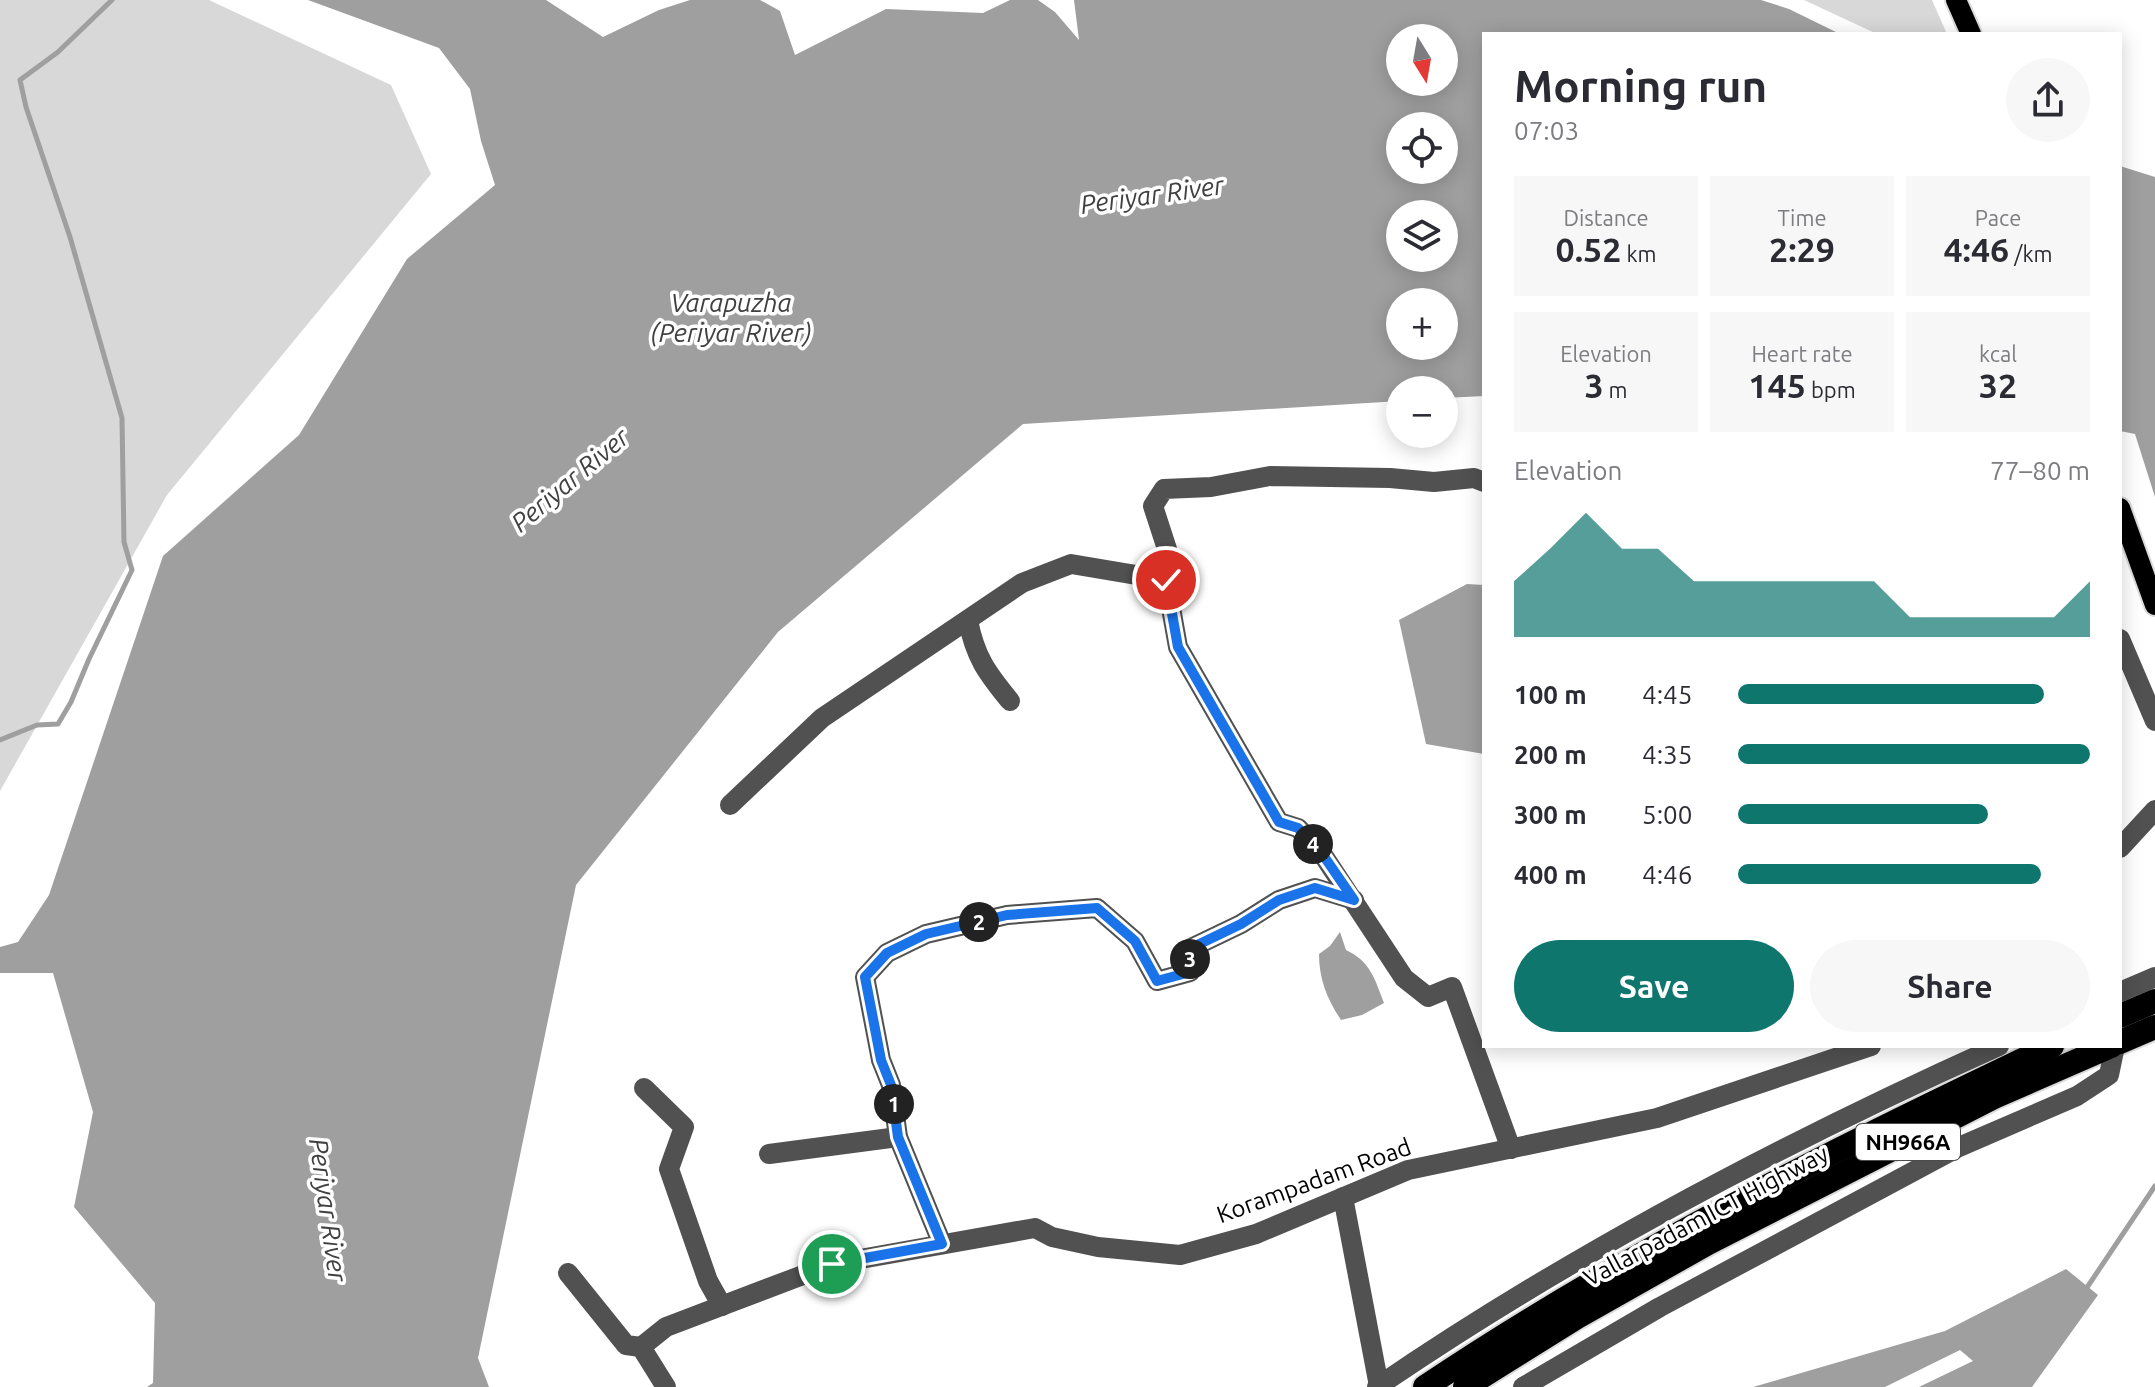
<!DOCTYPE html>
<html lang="en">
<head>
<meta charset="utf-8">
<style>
	body { margin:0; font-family:Ubuntu,sans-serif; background:#f7f7f7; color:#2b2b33; height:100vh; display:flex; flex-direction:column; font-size:30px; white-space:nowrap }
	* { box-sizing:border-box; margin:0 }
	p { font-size:26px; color:#7c7c81 }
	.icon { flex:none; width:44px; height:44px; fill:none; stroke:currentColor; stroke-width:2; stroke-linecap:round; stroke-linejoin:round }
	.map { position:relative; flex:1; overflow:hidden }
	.drawer { position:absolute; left:1482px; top:32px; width:640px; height:1016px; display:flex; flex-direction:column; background:#fff; border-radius:0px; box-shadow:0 4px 20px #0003 }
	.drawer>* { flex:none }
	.needle { width:52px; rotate:169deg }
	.fabs { position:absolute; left:1386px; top:24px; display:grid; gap:16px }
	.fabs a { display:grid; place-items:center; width:72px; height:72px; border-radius:50%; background:#fff; box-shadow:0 4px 20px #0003; font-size:40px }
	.pin { position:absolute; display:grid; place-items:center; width:68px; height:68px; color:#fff; margin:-34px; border:4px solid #fff; border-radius:50%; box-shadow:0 2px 8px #0007 }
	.km { position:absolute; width:40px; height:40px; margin:-20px; border-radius:50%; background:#222; color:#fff; font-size:22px; line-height:40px; text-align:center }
	.round { display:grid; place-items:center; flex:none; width:84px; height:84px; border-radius:42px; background:#f7f7f7 }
	.headline { display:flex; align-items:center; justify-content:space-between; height:136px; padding:0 32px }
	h1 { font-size:44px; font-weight:700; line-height:60px }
	.figures { display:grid; grid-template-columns:repeat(3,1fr); gap:12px; height:136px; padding:8px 32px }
	.figures div { display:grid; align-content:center; border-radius:0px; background:#f7f7f7; text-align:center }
	.figures b { font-size:34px; font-weight:700 }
	.figures small { font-size:22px; font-weight:400 }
	.figures p { font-size:22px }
	.chart { height:224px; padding:16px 32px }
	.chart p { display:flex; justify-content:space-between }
	.chart svg { width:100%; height:144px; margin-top:8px; fill:#0f766e; opacity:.7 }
	.cta { display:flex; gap:16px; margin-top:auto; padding:16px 32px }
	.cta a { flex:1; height:92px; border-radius:48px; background:#0f766e; color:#fff; font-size:32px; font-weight:700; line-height:92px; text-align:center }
	.cta a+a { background:#f7f7f7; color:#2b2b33 }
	ul { padding:0 32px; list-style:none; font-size:26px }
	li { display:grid; grid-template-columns:128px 96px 1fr; align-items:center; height:60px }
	li i { height:20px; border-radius:10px; background:#0f766e }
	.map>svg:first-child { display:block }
</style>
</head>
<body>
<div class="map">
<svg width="2155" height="1387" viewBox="0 0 2155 1387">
	<rect width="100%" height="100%" fill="#fff"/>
	<g fill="#d8d8d8">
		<polygon points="0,0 209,0 391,85 431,174 167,495 0,791"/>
		<polygon points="1804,0 1932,0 1947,34 1877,34"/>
	</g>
	<g fill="#9f9f9f" fill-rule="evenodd">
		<path d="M308,0H546L603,37L659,10L690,0H760L780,11L795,55L886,9L983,13L1010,0H1038L1055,12L1079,40L1074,0H1761L1789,9L1840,34H1484V396L1444,398V390H1400V401L1023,424L778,632L576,885L478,1358L489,1387H147L153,1383L155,1303L74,1207L93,1112L53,973H0V947L18,942L49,895L163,556L299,435L407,259L495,185L481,141L470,89L439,48ZM1444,38V82H1400V38ZM1444,126V170H1400V126ZM1444,214V258H1400V214ZM1444,302V346H1400V302Z"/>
		<polygon points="2120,166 2155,177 2155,497 2135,434 2120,431"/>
		<polygon points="1467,584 1484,585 1484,754 1426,744 1399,620"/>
		<path d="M1340,932L1346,950C1370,961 1375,979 1384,1003L1362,1015L1341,1020C1327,999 1319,979 1319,954L1330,946Z"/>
		<polygon points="2066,1269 2098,1295 2032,1387 1919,1387 1973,1361 1960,1350 1885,1387 1753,1387 1945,1331"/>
	</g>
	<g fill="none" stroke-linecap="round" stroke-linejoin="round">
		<g stroke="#9f9f9f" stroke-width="5">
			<polyline points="0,740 37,725 58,724 71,702 89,659 132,570 124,542 122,418 70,237 26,107 20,80 58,52 112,0"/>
			<polyline points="2086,1289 2155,1186"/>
		</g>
		<defs>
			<g id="major">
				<polyline points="1956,0 1971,34"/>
				<polyline points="2120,508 2155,605"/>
			</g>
			<g id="highway">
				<polyline points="2120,1016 2155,1001"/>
				<polyline points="2120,1042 2155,1027"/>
				<path d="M1425,1387C1623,1254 1837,1148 2052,1046"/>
				<polyline points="1465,1387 1577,1317 1708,1243 1994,1097 2111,1046"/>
			</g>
		</defs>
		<use href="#major" stroke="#dbdbdb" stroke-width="24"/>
		<use href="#highway" stroke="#dbdbdb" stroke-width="28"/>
		<g stroke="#515151" stroke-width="20">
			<polyline points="1484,482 1474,478 1434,482 1390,478 1270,476 1211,487 1164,489 1153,506 1167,549 1166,580 1178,647 1279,822 1298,828 1321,852 1404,978 1428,997 1452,987 1511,1149"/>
			<path d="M968,620C975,657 987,673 1010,701"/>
			<polyline points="2120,639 2155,721"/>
			<polyline points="730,805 822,718 1022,583 1071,564 1166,580"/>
			<polyline points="2120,848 2155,810"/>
			<polyline points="2120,992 2155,977"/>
			<polyline points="644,1088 684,1127 669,1169 708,1281 722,1306"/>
			<polyline points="769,1154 898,1137"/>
			<polyline points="1343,1197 1379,1386"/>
			<polyline points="942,1244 898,1137 891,1085 881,1060 865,977 887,953 926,934 1007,915 1097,908 1135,941 1157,981 1190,972 1189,949 1241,924 1279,900 1315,888 1354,900"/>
			<polyline points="568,1273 626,1345 641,1347"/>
			<polyline points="666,1387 641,1347 666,1327 832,1264 1035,1228 1052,1237 1098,1247 1180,1255 1256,1234 1408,1170 1657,1118 1871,1046"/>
			<path d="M1377,1387C1573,1253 1783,1143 1999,1046"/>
			<polyline points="1523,1387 1660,1307 1959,1147 2077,1096 2109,1075 2115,1046"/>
		</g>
		<use href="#major" stroke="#000" stroke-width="20"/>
		<use href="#highway" stroke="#000" stroke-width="24"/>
	</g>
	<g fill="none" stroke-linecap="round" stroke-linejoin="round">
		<defs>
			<polyline id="route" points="832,1264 942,1244 898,1137 891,1085 881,1060 865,977 887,953 926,934 1007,915 1097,908 1135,941 1157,981 1190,972 1189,949 1241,924 1279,900 1315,888 1354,900 1321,852 1298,828 1279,822 1178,647 1166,580"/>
		</defs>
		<use href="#route" stroke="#fff" stroke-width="16"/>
		<use href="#route" stroke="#1a73e8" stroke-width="10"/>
	</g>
	<g text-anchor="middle" stroke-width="7" stroke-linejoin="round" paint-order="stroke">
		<rect fill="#fff" stroke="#4c4c4c" stroke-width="2" x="1856" y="1124" width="104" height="36" rx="6"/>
		<g font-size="22" font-weight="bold" fill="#000">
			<text x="1908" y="1150">NH966A</text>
		</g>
		<g font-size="24" fill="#000" stroke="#fff">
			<text transform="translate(1314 1181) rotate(-20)" y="8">Korampadam Road</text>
			<text transform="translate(1706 1216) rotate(-28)" y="8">Vallarpadam ICT Highway</text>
		</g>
		<g font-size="26" font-style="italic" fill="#404040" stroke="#fff">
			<text transform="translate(1152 195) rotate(-8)" y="9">Periyar River</text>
			<text x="731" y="312">Varapuzha<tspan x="731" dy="30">(Periyar River)</tspan></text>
			<text transform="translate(570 480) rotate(-40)" y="9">Periyar River</text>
			<text transform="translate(328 1210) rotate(82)" y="9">Periyar River</text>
		</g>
	</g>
</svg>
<div class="fabs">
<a><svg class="needle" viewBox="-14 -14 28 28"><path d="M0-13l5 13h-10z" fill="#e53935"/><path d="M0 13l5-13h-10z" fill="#7c7c81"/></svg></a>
<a><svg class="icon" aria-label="locate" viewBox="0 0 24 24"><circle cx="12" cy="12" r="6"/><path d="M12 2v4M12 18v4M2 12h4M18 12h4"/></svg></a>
<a><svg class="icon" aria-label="layers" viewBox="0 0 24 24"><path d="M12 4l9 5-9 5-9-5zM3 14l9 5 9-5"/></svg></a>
<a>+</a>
<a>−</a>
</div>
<div class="pin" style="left:832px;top:1264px;background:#1e9e55"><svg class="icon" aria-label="arrive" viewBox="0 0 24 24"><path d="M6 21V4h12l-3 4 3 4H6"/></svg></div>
<div class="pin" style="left:1166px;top:580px;background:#d93025"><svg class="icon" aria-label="check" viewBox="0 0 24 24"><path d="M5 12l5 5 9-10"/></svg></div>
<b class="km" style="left:894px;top:1104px">1</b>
<b class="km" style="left:979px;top:922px">2</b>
<b class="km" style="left:1190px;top:959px">3</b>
<b class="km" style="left:1313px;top:844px">4</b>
<section class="drawer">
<div class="headline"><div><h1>Morning run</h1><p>07:03</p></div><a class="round"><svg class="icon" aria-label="share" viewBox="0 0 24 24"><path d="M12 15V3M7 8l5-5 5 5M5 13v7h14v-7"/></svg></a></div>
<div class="figures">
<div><p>Distance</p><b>0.52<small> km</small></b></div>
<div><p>Time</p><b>2:29</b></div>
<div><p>Pace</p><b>4:46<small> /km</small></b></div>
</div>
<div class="figures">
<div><p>Elevation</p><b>3<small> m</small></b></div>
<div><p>Heart rate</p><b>145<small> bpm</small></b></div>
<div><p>kcal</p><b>32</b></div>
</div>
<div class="chart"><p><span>Elevation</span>77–80 m</p>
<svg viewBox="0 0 160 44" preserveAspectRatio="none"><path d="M0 44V27L10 17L20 6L30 17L40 17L50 27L60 27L70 27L80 27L90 27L100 27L110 38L120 38L130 38L140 38L150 38L160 27V44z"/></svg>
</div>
<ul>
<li><b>100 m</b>4:45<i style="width:87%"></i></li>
<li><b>200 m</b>4:35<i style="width:100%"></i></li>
<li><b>300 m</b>5:00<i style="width:71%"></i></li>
<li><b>400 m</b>4:46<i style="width:86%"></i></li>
</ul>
<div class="cta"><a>Save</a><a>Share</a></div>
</section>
</div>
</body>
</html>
